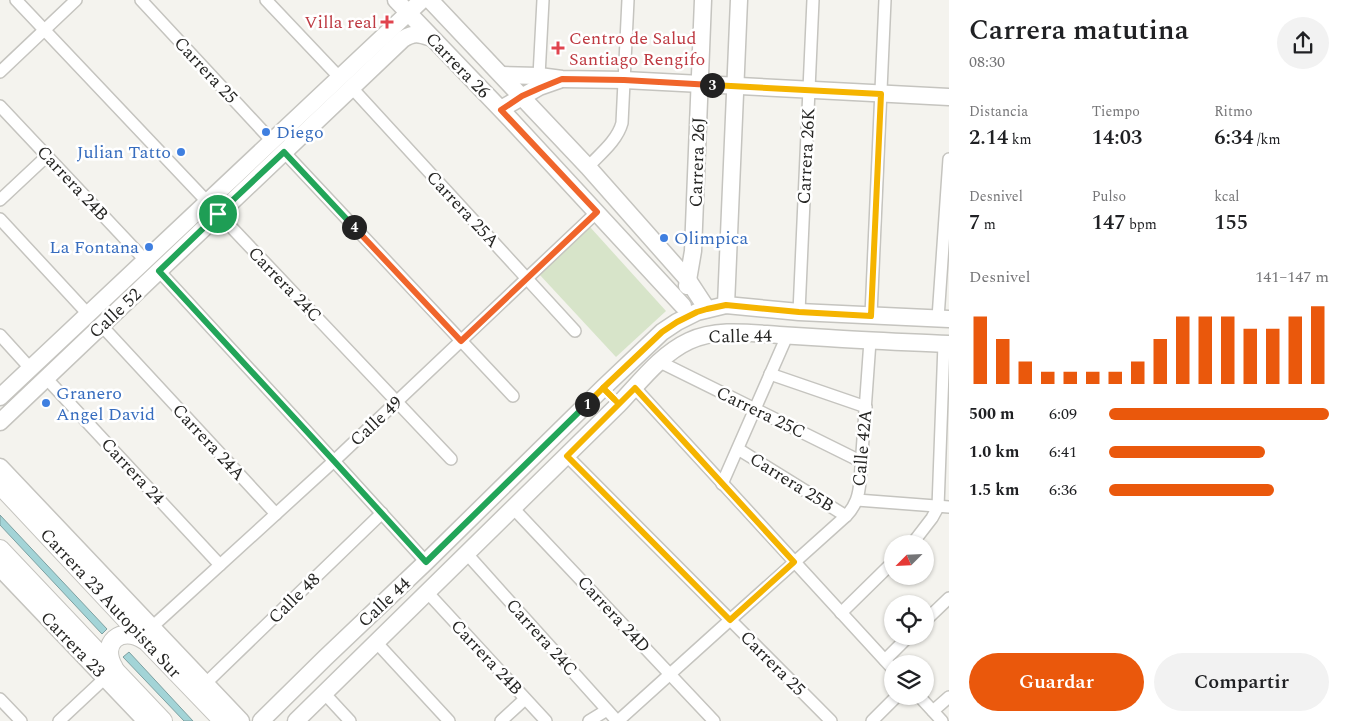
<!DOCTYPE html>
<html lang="es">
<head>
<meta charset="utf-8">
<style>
	body { margin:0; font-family:Spectral,serif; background:#f2f2f2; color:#202124; height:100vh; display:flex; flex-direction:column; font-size:19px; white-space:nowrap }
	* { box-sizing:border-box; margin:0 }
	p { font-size:16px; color:#757577 }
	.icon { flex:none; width:28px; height:28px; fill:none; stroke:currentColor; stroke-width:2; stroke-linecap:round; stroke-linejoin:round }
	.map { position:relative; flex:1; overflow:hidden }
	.details { display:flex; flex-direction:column; background:#fff; width:400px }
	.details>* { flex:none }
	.needle { width:32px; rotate:246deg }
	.fabs { position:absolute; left:884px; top:535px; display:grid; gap:10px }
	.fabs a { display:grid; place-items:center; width:50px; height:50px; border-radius:50%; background:#fff; box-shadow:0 1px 4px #0004; font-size:25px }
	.pin { position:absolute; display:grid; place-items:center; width:42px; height:42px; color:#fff; margin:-21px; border:2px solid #fff; border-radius:50%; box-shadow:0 1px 5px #0007 }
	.km { position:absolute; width:25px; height:25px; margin:-12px; border-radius:50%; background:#222; color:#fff; font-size:14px; line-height:25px; text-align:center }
	.round { display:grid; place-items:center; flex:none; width:52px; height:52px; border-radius:26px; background:#f2f2f2 }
	.headline { display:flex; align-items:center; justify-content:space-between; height:85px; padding:0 20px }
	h1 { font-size:28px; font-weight:600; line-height:38px }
	.metrics { display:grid; grid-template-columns:repeat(3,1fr); gap:8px; height:85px; padding:5px 20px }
	.metrics div { display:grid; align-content:center }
	.metrics b { font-size:21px; font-weight:600 }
	.metrics small { font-size:14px; font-weight:400 }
	.metrics p { font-size:14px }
	.chart { height:140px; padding:10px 20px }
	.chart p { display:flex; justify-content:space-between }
	.chart svg { width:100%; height:90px; margin-top:5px; stroke:#ea580c; stroke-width:6 }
	.cta { display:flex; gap:10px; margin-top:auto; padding:10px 20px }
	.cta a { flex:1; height:58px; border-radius:30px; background:#ea580c; color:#fff; font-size:20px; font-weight:600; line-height:58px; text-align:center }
	.cta a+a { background:#f2f2f2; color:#202124 }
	ul { padding:0 20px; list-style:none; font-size:16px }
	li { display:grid; grid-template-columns:80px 60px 1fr; align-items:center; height:38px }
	li i { height:12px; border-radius:6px; background:#ea580c }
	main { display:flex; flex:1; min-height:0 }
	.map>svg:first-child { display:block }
</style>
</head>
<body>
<main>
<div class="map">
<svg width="949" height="721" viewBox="0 0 949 721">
	<rect width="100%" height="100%" fill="#f4f3ee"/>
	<polygon fill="#d7e4c9" points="590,227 666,311 616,357 539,274"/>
	<g fill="#a3d4d7" stroke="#7ea0a1">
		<polygon points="0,515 107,629 102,634 0,525"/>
		<polygon points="129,652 193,721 184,721 123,657"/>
	</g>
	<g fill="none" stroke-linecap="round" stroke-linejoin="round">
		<defs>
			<g id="street">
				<polyline points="16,0 451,459"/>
				<polyline points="141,0 272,141"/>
				<polyline points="266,0 340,78"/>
				<polyline points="0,72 76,0"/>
				<polyline points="539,76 543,0"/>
				<polyline points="352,88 575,331"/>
				<polyline points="0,106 145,260"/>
				<polyline points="284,152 513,396"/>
				<path d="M588,167C600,154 617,141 622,123L628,0"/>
				<polyline points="0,200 47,156"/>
				<polyline points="0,219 88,314"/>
				<polyline points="159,271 334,461 426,562"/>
				<polyline points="799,312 813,0"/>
				<polyline points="871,315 885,0"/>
				<polyline points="938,318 949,159"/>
				<polyline points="101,325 276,514"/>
				<polyline points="0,335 30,368"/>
				<polyline points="660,362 862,462"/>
				<polyline points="770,374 866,407"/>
				<polyline points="46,378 220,565"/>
				<polyline points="635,388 892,668"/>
				<polyline points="738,449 846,516"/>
				<polyline points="567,456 831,721"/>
				<polyline points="722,484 787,336"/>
				<polyline points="857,500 949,507"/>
				<polyline points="513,508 714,721"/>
				<polyline points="912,544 932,518 938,507 944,344"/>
				<polyline points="467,554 617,721"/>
				<polyline points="427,592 546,721"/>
				<polyline points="841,613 892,563"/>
				<polyline points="925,621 949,598"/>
				<polyline points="152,627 334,461 597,212"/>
				<polyline points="376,642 449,721"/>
				<polyline points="885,660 909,636"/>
				<polyline points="206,683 382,513"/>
				<polyline points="324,693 350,721"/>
				<polyline points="919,696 942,721"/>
				<polyline points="0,699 21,721"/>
				<polyline points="933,711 949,697"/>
				<polyline points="59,721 105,678"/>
				<polyline points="501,721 525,699"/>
				<polyline points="589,721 607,710"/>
				<path d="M618,721L730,620L846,516C856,506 859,495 860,481L870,341"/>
				<polyline points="872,721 897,696"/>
			</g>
			<g id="secondary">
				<polyline points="396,0 511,120 683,306"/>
				<polyline points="430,0 588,167 688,280 707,309"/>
				<polyline points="502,75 539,76 562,79 624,80 949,97"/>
				<polyline points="501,109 539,87 559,80"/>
				<polyline points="687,286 693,251 703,0"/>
				<polyline points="726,305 739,0"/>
				<polyline points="0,397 422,0"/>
				<path d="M0,422L403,39C415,32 419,34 432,38"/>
				<polyline points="0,467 241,721"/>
				<polyline points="0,568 146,721"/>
				<polyline points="261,721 325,658 426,562 603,388 662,332 677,322 697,312 726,305 799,312 949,319"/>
				<path d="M296,721L619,404C640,382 661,354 689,341C717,328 749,333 779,335C795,336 811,337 828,338C868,341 909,342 949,344"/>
			</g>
			<g id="primary">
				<polyline points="0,485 147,642 223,721"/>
				<polyline points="0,549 163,721"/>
				<path d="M114,668C99,643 121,625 144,640"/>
			</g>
		</defs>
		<use href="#street" stroke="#c5c4bf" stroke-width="14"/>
		<use href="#secondary" stroke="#c5c4bf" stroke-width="19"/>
		<use href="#primary" stroke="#c5c4bf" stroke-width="20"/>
		<use href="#street" stroke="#fff" stroke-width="11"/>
		<use href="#secondary" stroke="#fff" stroke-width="16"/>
		<use href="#primary" stroke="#fff" stroke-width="18"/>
	</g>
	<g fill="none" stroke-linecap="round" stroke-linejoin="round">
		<defs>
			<polyline id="split-1" points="218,214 159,271 334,461 426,562 587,404"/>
			<polyline id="split-2" points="587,404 603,388 619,404 635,388 794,562 730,620 567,456 619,404 614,399"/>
			<polyline id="split-3" points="614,399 603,388 662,332 677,322 697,312 707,309 726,305 799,312 871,316 881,94 712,85"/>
			<polyline id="split-4" points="354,227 461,341 597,212 501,110 522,96 540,88 562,79 624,80 712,85"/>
			<polyline id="split-5" points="218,214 284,152 354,227"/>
		</defs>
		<use href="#split-1" stroke="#fff" stroke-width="10"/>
		<use href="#split-2" stroke="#fff" stroke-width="10"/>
		<use href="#split-3" stroke="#fff" stroke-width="10"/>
		<use href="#split-4" stroke="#fff" stroke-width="10"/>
		<use href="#split-5" stroke="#fff" stroke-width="10"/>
		<use href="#split-1" stroke="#22a559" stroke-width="6"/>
		<use href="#split-2" stroke="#f5b400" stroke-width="6"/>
		<use href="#split-3" stroke="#f5b400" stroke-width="6"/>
		<use href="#split-4" stroke="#f0652b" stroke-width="6"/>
		<use href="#split-5" stroke="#22a559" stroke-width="6"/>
	</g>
	<g fill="#e0444e" stroke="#fff" stroke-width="2">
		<path d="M384.5 14.5h5v5h5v5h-5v5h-5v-5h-5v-5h5z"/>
		<path d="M555.5 40.5h5v5h5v5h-5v5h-5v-5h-5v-5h5z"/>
	</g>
	<g fill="#3f7fe0" stroke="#fff" stroke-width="2">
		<circle cx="266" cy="132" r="5"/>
		<circle cx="181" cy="152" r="5"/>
		<circle cx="664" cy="238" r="5"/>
		<circle cx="149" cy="247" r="5"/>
		<circle cx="46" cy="403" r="5"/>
	</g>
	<g text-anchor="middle" stroke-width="5" stroke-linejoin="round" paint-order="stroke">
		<g font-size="18" fill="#be3a42" stroke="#fff" text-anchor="end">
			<text x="377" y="28">Villa real</text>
			<text x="569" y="44" text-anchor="start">Centro de Salud<tspan x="569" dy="21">Santiago Rengifo</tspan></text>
		</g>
		<g font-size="18" fill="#262624" stroke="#fff">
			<text transform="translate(458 65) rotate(46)" y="6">Carrera 26</text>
			<text transform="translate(206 70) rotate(47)" y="6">Carrera 25</text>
			<text transform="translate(806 156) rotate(-87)" y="6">Carrera 26K</text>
			<text transform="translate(697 162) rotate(-88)" y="6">Carrera 26J</text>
			<text transform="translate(73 183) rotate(47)" y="6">Carrera 24B</text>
			<text transform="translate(463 209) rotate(47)" y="6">Carrera 25A</text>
			<text transform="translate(285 284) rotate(46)" y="6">Carrera 24C</text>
			<text transform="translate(115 313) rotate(-43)" y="6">Calle 52</text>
			<text transform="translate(740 336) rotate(-1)" y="6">Calle 44</text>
			<text transform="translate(761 412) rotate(26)" y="6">Carrera 25C</text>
			<text transform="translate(376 421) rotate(-43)" y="6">Calle 49</text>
			<text transform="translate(209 442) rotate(47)" y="6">Carrera 24A</text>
			<text transform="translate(862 448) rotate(-85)" y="6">Calle 42A</text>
			<text transform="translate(133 471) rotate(47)" y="6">Carrera 24</text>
			<text transform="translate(792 482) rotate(32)" y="6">Carrera 25B</text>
			<text transform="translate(294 598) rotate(-44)" y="6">Calle 48</text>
			<text transform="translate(384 602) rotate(-43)" y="6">Calle 44</text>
			<text transform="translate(111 603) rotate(47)" y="6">Carrera 23 Autopista Sur</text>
			<text transform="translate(614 614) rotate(47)" y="6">Carrera 24D</text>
			<text transform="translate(542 637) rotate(48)" y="6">Carrera 24C</text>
			<text transform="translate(73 644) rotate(46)" y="6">Carrera 23</text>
			<text transform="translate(487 657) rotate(47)" y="6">Carrera 24B</text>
			<text transform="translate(773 663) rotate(45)" y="6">Carrera 25</text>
		</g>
		<g font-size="18" fill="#366cbe" stroke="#fff" text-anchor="start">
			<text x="276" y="138">Diego</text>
			<text x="171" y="158" text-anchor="end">Julian Tatto</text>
			<text x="674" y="244">Olimpica</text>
			<text x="139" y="253" text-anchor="end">La Fontana</text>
			<text x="56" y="399">Granero<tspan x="56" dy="21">Angel David</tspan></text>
		</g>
	</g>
</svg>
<div class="fabs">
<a><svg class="needle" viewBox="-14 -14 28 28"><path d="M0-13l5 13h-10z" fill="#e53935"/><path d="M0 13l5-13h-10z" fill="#757577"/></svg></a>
<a><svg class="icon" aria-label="locate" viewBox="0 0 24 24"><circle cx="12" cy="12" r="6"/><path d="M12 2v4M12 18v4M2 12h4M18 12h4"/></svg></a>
<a><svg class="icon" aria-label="layers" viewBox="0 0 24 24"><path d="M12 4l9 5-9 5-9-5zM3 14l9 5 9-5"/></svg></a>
</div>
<div class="pin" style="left:218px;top:214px;background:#1e9e55"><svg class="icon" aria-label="arrive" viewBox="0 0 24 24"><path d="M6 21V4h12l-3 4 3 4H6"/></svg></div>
<b class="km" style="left:587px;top:404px">1</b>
<b class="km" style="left:712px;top:85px">3</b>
<b class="km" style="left:354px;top:227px">4</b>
</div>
<section class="details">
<div class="headline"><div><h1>Carrera matutina</h1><p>08:30</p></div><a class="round"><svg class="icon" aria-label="share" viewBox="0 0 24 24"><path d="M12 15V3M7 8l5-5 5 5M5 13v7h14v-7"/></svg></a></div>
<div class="metrics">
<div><p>Distancia</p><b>2.14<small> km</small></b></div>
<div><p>Tiempo</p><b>14:03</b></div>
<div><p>Ritmo</p><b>6:34<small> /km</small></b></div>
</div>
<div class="metrics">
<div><p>Desnivel</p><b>7<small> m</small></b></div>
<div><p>Pulso</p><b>147<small> bpm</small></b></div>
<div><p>kcal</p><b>155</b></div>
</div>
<div class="chart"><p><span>Desnivel</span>141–147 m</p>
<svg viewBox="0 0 160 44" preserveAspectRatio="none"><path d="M5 44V11M15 44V22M25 44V33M35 44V38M45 44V38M55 44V38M65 44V38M75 44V33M85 44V22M95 44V11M105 44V11M115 44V11M125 44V17M135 44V17M145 44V11M155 44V6"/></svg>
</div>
<ul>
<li><b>500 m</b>6:09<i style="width:100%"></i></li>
<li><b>1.0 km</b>6:41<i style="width:71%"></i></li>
<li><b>1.5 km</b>6:36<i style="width:75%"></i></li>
</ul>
<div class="cta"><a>Guardar</a><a>Compartir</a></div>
</section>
</main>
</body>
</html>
